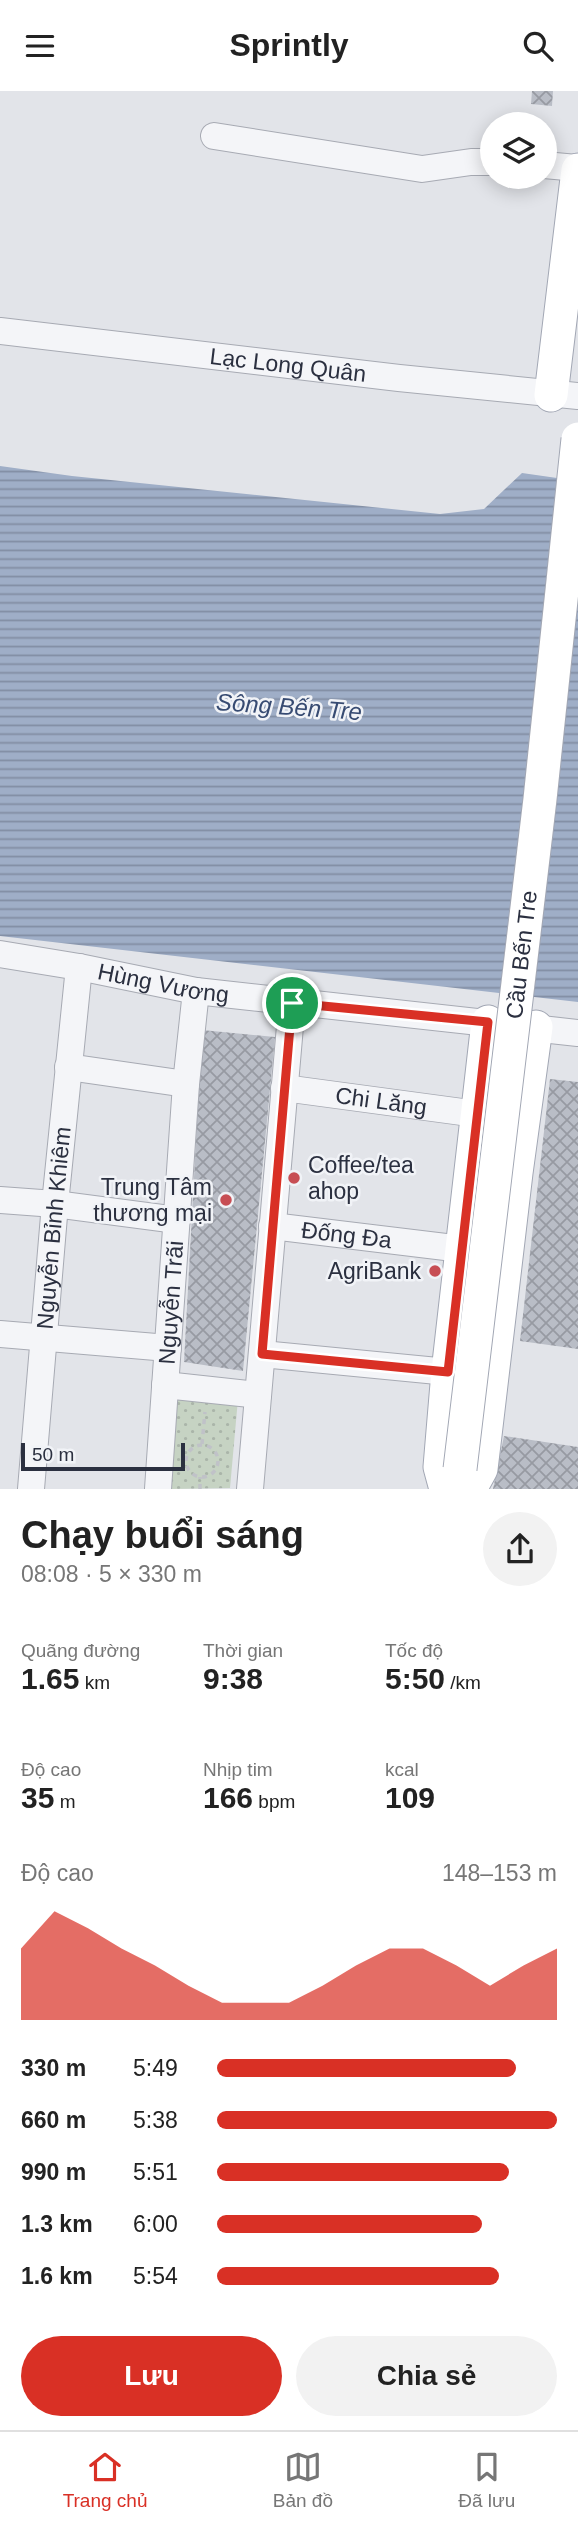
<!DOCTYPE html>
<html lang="vi">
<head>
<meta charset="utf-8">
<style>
	body { margin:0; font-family:Arial,sans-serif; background:#f2f2f2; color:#222; height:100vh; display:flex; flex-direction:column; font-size:26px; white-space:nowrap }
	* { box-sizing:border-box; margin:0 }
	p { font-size:23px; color:#767676 }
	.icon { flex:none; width:38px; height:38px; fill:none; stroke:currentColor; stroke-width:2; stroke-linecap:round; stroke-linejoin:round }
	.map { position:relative; height:1398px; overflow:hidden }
	.sheet { display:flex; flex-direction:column; background:#fff; flex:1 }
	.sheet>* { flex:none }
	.buttons { position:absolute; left:480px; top:21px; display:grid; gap:14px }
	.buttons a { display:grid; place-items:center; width:77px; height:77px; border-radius:50%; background:#fff; box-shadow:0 4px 18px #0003; font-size:35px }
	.scale { position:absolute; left:21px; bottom:18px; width:164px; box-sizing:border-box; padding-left:7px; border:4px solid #2b3040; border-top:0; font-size:19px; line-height:24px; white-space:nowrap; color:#2b3040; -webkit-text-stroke:5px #f1f3f7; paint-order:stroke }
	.pin { position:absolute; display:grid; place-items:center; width:60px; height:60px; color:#fff; margin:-30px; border:4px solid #fff; border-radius:50%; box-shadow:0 2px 7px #0007 }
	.round { display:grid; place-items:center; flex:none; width:74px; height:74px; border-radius:37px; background:#f2f2f2 }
	.headline { display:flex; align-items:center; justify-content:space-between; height:119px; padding:0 21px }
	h1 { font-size:38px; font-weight:700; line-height:52px }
	.stats { display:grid; grid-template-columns:repeat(3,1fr); gap:10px; height:119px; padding:7px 21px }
	.stats div { display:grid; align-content:center }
	.stats b { font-size:30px; font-weight:700 }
	.stats small { font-size:19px; font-weight:400 }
	.stats p { font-size:19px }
	.chart { height:196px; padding:14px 21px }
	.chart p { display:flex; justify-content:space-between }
	.chart svg { width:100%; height:126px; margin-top:7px; fill:#d93025; opacity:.7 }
	.primary-button { display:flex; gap:14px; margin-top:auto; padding:14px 21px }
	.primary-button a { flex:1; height:80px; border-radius:42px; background:#d93025; color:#fff; font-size:28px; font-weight:700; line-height:80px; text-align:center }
	.primary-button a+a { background:#f2f2f2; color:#222 }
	ul { padding:0 21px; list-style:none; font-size:23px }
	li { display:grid; grid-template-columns:112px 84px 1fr; align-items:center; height:52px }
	li i { height:18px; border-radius:9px; background:#d93025 }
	header { display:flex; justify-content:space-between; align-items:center; height:91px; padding:0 21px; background:#fff; font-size:32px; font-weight:700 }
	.tabs { display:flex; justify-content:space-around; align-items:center; height:98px; border-top:2px solid #e0e0e0; background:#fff; font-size:19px; color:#767676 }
	.tabs a { display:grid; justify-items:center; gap:4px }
	.tabs .selected { color:#d93025 }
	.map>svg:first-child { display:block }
</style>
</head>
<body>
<header><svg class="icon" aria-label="menu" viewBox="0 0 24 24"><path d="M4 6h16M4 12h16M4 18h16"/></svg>Sprintly<svg class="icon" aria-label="search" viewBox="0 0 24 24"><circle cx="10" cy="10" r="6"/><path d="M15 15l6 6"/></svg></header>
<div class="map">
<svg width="578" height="1398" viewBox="0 0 578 1398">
	<defs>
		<pattern id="park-dots" width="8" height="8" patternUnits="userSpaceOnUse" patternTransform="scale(1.75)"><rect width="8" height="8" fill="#c6d3c3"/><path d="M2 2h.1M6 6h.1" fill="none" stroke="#aab5a9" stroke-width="1.8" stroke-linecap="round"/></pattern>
		<pattern id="water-rules" width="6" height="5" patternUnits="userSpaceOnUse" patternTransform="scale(1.75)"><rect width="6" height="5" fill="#9faec7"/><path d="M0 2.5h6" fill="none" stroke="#828ea3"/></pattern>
		<pattern id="building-cross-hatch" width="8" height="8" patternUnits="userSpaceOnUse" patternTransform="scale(1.75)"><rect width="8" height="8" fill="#b9bdc6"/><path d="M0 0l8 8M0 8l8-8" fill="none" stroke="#979aa2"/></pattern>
	</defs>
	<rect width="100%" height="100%" fill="#e2e4e9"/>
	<polygon fill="url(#park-dots)" points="177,1303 238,1308 230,1397 171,1398"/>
	<polygon fill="url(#water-rules)" points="0,375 72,385 440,423 484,418 522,382 578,390 578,911 0,845"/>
	<g fill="url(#building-cross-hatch)">
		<polygon points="532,0 553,0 552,15 531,13"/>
		<polygon points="202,939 275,946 243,1280 184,1271"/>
		<polygon points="550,988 578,991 578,1258 520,1250"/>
		<polygon points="504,1345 578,1356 578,1398 493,1398"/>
	</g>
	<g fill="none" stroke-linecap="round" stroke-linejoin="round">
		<defs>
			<g id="minor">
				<polyline points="214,45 422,78 471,71 492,71"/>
				<polyline points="544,74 578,77"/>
				<path id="s1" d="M0,240L399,287L578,305"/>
				<path id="s2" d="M0,863L79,876L196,900L578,942"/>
				<polyline points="68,976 186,993"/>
				<path id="s3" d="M284,997L477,1023"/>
				<polyline points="0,1109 55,1113 177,1129"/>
				<path id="s4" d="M272,1135L462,1158"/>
				<polyline points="0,1243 168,1257"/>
				<polyline points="262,1263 448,1281"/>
				<polyline points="165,1294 258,1304"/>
				<path id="s5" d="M31,1398L55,1113L79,876"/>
				<path id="s6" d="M158,1398L186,993L196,900"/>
				<polyline points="250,1398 292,912"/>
			</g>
			<g id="major">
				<polyline points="551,304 578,79"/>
				<polyline points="446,1398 440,1376 448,1281 488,931"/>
				<polyline points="470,1398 481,1378 516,1082 536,936"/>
			</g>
		</defs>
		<use href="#minor" stroke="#a7aab3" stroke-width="28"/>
		<use href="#major" stroke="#a2a7b4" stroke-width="35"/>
		<g stroke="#c0c2c8" stroke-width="3.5" stroke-dasharray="5 5" stroke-linecap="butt">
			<polyline points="202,1353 205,1321"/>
			<circle cx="202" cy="1370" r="16"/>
			<polyline points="200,1398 200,1386"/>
		</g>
		<use href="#minor" stroke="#f4f5f8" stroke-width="26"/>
		<use href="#major" stroke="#fff" stroke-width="33"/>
		<defs>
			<g id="major-bridge">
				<path id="s7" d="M460,1378L540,708L578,348"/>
			</g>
		</defs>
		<use href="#major-bridge" stroke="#a2a7b4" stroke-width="35" stroke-linecap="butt"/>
		<use href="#major-bridge" stroke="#fff" stroke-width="33"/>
	</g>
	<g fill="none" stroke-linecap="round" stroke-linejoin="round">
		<defs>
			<polygon id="route" points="292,912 488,931 448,1281 262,1263"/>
		</defs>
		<use href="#route" stroke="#fff" stroke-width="14"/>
		<use href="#route" stroke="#d93025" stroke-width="9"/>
	</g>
	<g fill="#c74e54" stroke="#f1f3f7" stroke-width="2.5">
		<circle cx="294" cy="1087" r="7"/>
		<circle cx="226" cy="1109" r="7"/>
		<circle cx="435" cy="1180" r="7"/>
	</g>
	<g text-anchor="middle" stroke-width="5" stroke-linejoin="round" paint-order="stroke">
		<g font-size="23" fill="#2b3040" stroke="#f1f3f7">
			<text dy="8" stroke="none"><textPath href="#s1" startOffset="290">Lạc Long Quân</textPath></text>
			<text dy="8" stroke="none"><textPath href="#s7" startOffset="518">Cầu Bến Tre</textPath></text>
			<text dy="8" stroke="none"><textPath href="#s2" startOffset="166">Hùng Vương</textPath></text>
			<text dy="8" stroke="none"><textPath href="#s3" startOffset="98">Chi Lăng</textPath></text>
			<text dy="8" stroke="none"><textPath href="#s5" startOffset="262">Nguyễn Bỉnh Khiêm</textPath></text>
			<text dy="8" stroke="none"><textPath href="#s4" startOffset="75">Đống Đa</textPath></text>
			<text dy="8" stroke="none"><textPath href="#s6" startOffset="187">Nguyễn Trãi</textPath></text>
		</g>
		<g font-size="23" fill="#2b3040" stroke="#f1f3f7" text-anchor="end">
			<text x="308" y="1082" text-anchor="start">Coffee/tea<tspan x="308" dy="26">ahop</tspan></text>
			<text x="212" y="1104">Trung Tâm<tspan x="212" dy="26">thương mại</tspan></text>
			<text x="421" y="1188">AgriBank</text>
		</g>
		<g font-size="24" font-style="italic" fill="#374b72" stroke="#f1f3f7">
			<text transform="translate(289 616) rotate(4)" y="8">Sông Bến Tre</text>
		</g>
	</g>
</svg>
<div class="buttons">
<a><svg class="icon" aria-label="layers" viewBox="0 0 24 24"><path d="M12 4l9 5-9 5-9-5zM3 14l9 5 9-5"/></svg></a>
</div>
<div class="scale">50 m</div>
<div class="pin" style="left:292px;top:912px;background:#1e9e55"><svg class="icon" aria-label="arrive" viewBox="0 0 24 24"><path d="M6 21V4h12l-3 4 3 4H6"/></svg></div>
</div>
<section class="sheet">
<div class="headline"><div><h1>Chạy buổi sáng</h1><p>08:08 · 5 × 330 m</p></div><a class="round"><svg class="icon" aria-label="share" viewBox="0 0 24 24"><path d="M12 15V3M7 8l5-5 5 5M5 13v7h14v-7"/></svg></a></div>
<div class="stats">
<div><p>Quãng đường</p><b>1.65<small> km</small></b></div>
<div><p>Thời gian</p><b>9:38</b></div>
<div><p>Tốc độ</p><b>5:50<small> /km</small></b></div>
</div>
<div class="stats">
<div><p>Độ cao</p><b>35<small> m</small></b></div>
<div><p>Nhịp tim</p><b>166<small> bpm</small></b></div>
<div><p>kcal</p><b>109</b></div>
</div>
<div class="chart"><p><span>Độ cao</span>148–153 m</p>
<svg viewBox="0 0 160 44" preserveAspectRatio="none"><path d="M0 44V19L10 6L20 12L30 19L40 25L50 32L60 38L70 38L80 38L90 32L100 25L110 19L120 19L130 25L140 32L150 25L160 19V44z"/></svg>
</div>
<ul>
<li><b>330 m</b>5:49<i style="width:88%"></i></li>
<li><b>660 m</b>5:38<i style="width:100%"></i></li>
<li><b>990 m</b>5:51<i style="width:86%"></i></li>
<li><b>1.3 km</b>6:00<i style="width:78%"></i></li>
<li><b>1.6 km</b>5:54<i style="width:83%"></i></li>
</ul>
<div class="primary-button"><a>Lưu</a><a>Chia sẻ</a></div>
</section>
<nav class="tabs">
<a class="selected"><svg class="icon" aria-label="home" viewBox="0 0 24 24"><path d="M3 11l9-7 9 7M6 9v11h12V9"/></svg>Trang chủ</a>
<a><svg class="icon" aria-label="map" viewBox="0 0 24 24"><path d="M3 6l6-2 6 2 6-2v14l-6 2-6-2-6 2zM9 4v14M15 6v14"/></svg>Bản đồ</a>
<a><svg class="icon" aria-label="saved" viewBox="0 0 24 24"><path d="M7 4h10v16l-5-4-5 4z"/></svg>Đã lưu</a>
</nav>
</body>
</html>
